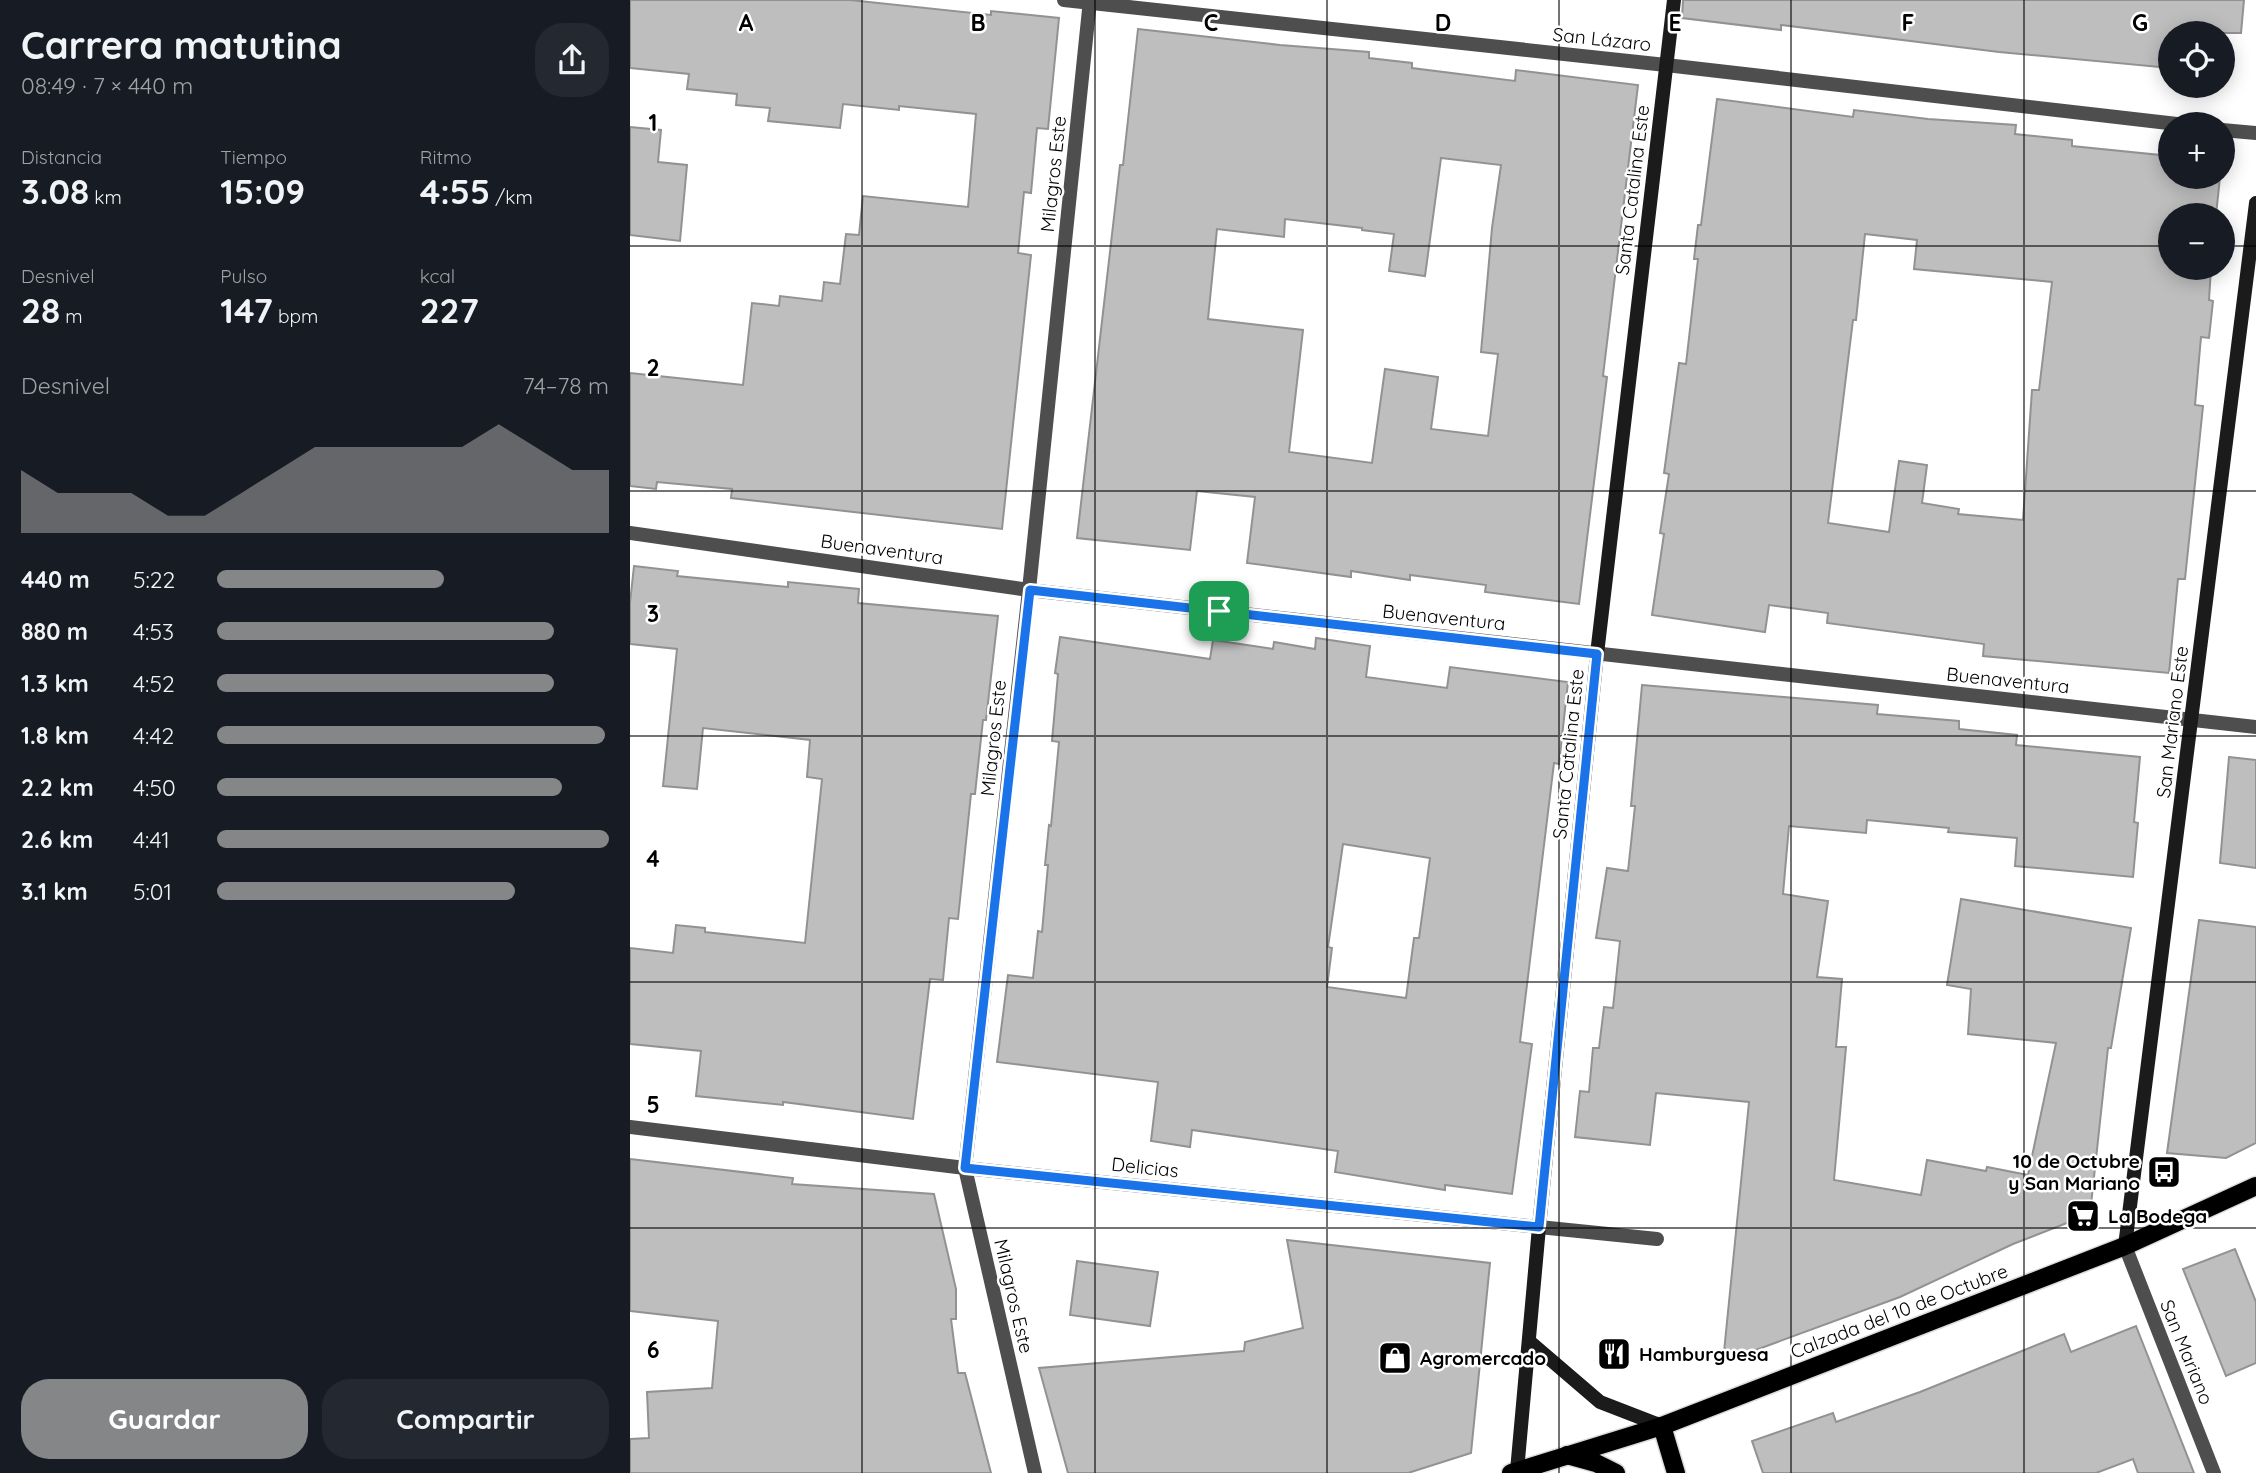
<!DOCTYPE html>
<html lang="es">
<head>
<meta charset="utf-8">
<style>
	body { margin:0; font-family:Quicksand,sans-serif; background:#242831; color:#f1f3f6; height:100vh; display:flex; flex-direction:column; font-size:26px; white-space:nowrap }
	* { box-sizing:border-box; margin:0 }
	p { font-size:23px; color:#9ea1a6 }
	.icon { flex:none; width:38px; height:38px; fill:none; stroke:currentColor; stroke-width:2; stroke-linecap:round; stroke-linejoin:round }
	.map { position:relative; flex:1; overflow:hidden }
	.sheet { display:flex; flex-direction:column; background:#171b24; width:630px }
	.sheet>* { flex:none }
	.buttons { position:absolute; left:1528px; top:21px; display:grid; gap:14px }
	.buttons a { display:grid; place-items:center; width:77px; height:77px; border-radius:50%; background:#171b24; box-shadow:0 4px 18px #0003; font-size:35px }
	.pin { position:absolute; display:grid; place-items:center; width:60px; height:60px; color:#fff; margin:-30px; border-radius:14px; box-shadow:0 4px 10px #0006 }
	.round { display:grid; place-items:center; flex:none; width:74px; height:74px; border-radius:28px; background:#242831 }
	.head { display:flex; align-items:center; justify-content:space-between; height:119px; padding:0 21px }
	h1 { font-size:38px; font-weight:700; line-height:52px }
	.stats { display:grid; grid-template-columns:repeat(3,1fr); gap:10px; height:119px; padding:7px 21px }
	.stats div { display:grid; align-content:center }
	.stats b { font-size:35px; font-weight:700 }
	.stats small { font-size:19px; font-weight:400 }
	.stats p { font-size:19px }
	.chart { height:196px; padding:14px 21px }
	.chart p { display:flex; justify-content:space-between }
	.chart svg { width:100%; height:126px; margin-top:7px; fill:#858687; opacity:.7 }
	.cta { display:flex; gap:14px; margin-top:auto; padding:14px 21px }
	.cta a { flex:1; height:80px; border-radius:28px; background:#858687; color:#fff; font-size:28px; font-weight:700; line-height:80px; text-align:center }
	.cta a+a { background:#242831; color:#f1f3f6 }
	ul { padding:0 21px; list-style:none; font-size:23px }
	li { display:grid; grid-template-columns:112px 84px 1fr; align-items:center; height:52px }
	li i { height:18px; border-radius:9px; background:#858687 }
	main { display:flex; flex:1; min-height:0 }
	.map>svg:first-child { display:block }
</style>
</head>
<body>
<main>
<section class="sheet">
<div class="head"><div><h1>Carrera matutina</h1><p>08:49 · 7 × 440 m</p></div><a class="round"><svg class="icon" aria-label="share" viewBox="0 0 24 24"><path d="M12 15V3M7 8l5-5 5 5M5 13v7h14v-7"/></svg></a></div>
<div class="stats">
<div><p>Distancia</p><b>3.08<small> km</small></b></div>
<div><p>Tiempo</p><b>15:09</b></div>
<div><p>Ritmo</p><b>4:55<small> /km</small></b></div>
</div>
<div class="stats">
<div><p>Desnivel</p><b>28<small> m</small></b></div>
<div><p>Pulso</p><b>147<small> bpm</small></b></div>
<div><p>kcal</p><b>227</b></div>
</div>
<div class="chart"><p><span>Desnivel</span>74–78 m</p>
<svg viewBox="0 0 160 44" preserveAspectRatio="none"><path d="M0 44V22L10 30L20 30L30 30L40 38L50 38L60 30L70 22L80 14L90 14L100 14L110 14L120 14L130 6L140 14L150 22L160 22V44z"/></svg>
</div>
<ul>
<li><b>440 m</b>5:22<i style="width:58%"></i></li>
<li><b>880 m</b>4:53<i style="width:86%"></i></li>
<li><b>1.3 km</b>4:52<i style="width:86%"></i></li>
<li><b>1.8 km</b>4:42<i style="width:99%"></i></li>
<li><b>2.2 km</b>4:50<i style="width:88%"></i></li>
<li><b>2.6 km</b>4:41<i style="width:100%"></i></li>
<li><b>3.1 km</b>5:01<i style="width:76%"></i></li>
</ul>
<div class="cta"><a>Guardar</a><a>Compartir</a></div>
</section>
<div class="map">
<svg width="1626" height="1473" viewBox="0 0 1626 1473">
	<rect width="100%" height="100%" fill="#fff"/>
	<g fill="#bebebe" stroke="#929292" stroke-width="2" fill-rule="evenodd">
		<polygon points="0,0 220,0 361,15 361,11 429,18 418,129 407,128 401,193 394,192 388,253 401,255 372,529 101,498 102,489 27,482 26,489 0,486 0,373 113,385 122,303 149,306 150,296 192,301 194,282 210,284 216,234 229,235 233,196 338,207 346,114 269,106 269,110 213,104 210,128 138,121 140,108 106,105 107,94 57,89 59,74 0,68"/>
		<polygon points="1053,0 1614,0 1611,33 1540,33 1540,68 1369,52 1151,25 1151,30 1052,18"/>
		<path d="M508,29L650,45L739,52V58L782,63V68L885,81L886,70L1008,85L973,376L977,377L949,604L855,592L856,585L780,575V580L721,571V577L617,563L625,497L567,491L560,550L447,538L490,165H493ZM811,158L871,165L862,228L851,352L868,354L858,436L801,429L808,377L755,369L742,463L659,452L673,330L578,319L587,229L654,237L655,219L732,228V230L764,234L759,271L795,276Z"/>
		<path d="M1087,99L1223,117L1224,110L1298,119L1386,125L1385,134L1442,140V146L1540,156V177H1590L1586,215H1540V268H1581L1579,300L1583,301L1579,338L1571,337L1565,405L1573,406L1569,445L1555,579H1548L1539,673L1353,656L1354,644L1197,623L1198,613L1139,605L1135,632L1022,615L1034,534L1030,533L1039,474L1034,473L1049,363L1056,364L1068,259H1064L1068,225H1071ZM1235,234L1287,240L1284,269L1422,282L1409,390H1402L1393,520L1328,514L1329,509L1292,503L1297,465L1269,461L1259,532L1198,523L1223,320H1226Z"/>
		<polygon points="0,127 31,130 28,162 57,165 50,241 0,235"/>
		<polygon points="4,566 48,571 47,576 158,587 158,582 229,589 228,603 368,616 356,720 353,720 345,794 341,794 328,919 319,918 313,980 300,979 283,1119 153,1102 153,1105 66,1096 71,1051 0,1044 0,948 43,953 46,925 75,928 75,932 175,943 192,779 177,777 180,740 73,728 67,789 33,786 47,649 0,644 0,603"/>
		<path d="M430,637L580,659L583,640L643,649L644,642L685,649L686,638L740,646L736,677L817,688L820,667L938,682L929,764L924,763L890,1042L902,1044L882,1194L815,1185V1190L705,1172L708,1151L562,1130L560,1147L521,1141L528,1082L367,1062L378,975L403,978L408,931L412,932L418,865H415L419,825L421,826L429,742L422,741L428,674L425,673ZM713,844L800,858L789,938H784L776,998L697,987L702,948L698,947Z"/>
		<polygon points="1012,685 1248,705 1247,714 1329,721 1329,729 1387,735 1386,745 1510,757 1504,822 1508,823 1503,877 1385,866 1387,838 1318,832 1319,828 1237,820 1236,833 1159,826 1153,894 1198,901 1187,977 1212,979 1206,1047 1216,1047 1204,1180 1291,1195 1297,1160 1356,1171 1357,1167 1398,1175 1426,1043 1338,1034 1341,989 1317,985 1331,899 1501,928 1481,1048 1478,1048 1460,1214 1383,1244 1270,1297 1093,1362 1119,1102 1026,1093 1020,1145 945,1137 950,1091 959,1092 963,1048 969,1048 974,1007 983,1008 990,941 966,938 977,868 998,871 1005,806 1001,806"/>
		<polygon points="1599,757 1626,760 1626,868 1590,863"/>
		<polygon points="1569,920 1626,927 1626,1143 1596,1158 1537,1153"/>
		<polygon points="0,1159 163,1178 162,1184 304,1194 326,1289 326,1319 321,1319 328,1373 335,1373 361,1473 0,1473 0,1439 19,1438 17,1392 82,1388 88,1321 0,1311"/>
		<polygon points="657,1240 860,1263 841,1453 778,1473 438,1473 409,1368 614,1351 615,1342 673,1328"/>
		<polygon points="1605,1249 1626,1302 1626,1363 1596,1376 1553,1269"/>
		<polygon points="447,1261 528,1272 520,1326 440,1315"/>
		<polygon points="1506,1326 1564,1473 1508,1473 1503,1459 1466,1473 1133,1473 1122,1441 1203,1413 1206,1422 1290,1392 1434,1334 1441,1352"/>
	</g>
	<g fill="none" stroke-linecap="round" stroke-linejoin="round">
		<defs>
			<g id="primary">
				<polyline points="1032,1426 1046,1473"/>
				<polyline points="937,1455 966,1463 986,1473"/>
				<polyline points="881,1473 1032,1426 1495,1246 1626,1186"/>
			</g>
		</defs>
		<use href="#primary" stroke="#dbdbdb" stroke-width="21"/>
		<polyline stroke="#4e4e4e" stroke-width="14" points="909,1227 1027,1239"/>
		<g stroke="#4e4e4e" stroke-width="14">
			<polyline points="434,0 1036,65 1547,124"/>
			<polyline points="1592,130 1626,133"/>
			<polyline points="0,533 399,590 1626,727"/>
			<polyline points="0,1127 335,1168 909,1227"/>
			<polyline points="1495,1246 1584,1473"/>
			<polyline points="405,1473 335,1168 399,590 460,0"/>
		</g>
		<g stroke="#1b1b1b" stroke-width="14">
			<polyline points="1495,1246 1626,203"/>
			<polyline points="900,1342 970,1402 1032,1426"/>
			<polyline points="887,1471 909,1227 967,654 1044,0"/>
		</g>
		<use href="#primary" stroke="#000" stroke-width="18"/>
	</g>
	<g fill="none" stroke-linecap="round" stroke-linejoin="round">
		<defs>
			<polygon id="route" points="400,590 967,654 909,1227 335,1168"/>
		</defs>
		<use href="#route" stroke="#fff" stroke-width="14"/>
		<use href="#route" stroke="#1a73e8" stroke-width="9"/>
	</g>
	<path fill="none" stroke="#000" stroke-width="2" stroke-opacity="0.55" d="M232,0V1473M465,0V1473M697,0V1473M929,0V1473M1161,0V1473M1394,0V1473M0,246H1540M1592,246H1626M0,491H1626M0,736H1626M0,982H1626M0,1228H1626"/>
	<defs>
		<symbol id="bus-square" viewBox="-11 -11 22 22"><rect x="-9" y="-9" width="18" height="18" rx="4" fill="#000" stroke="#fff"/><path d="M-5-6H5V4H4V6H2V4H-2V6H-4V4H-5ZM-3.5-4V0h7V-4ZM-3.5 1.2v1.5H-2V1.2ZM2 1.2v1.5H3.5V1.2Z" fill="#fff"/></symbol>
		<symbol id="supermarket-square" viewBox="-11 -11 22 22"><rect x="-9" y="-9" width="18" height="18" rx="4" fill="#000" stroke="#fff"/><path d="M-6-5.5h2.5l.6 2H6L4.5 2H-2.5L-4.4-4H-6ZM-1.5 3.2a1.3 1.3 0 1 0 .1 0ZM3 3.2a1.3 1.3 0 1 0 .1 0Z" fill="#fff"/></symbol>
		<symbol id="restaurant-square" viewBox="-11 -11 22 22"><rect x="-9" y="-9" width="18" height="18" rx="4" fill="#000" stroke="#fff"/><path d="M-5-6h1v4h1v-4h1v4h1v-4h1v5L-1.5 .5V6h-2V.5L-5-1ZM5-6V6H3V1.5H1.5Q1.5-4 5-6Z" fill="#fff"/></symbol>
		<symbol id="shop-square" viewBox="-11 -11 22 22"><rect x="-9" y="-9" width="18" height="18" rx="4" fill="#000" stroke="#fff"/><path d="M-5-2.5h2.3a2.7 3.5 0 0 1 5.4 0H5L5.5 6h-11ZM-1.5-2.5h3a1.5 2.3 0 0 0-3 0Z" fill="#fff"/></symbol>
	</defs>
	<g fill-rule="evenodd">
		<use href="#bus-square" x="1515" y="1153" width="38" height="38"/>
		<use href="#supermarket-square" x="1434" y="1197" width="38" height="38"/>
		<use href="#restaurant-square" x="965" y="1335" width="38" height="38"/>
		<use href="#shop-square" x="746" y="1339" width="38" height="38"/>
	</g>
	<g text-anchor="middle" stroke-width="5" stroke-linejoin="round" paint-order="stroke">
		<g font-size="19" fill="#000" stroke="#fff">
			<text transform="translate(972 39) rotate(6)" y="7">San Lázaro</text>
			<text transform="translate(423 174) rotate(-84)" y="7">Milagros Este</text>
			<text transform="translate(1002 190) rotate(-83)" y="7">Santa Catalina Este</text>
			<text transform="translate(252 549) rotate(8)" y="7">Buenaventura</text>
			<text transform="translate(814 617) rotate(6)" y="7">Buenaventura</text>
			<text transform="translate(1378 680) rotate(6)" y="7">Buenaventura</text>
			<text transform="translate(1542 722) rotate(-83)" y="7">San Mariano Este</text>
			<text transform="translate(363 738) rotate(-84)" y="7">Milagros Este</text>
			<text transform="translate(938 754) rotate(-84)" y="7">Santa Catalina Este</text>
			<text transform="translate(515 1167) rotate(6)" y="7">Delicias</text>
			<text transform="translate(384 1296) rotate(77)" y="7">Milagros Este</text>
			<text transform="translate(1269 1311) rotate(-21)" y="7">Calzada del 10 de Octubre</text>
			<text transform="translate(1557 1352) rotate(68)" y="7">San Mariano</text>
		</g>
		<g font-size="19" font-weight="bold" fill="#000" stroke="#fff" text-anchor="start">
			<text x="1510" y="1168" text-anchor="end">10 de Octubre<tspan x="1510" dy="22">y San Mariano</tspan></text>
			<text x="1478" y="1223">La Bodega</text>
			<text x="1009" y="1361">Hamburguesa</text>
			<text x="790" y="1365">Agromercado</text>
		</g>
	</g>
	<g font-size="23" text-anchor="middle" font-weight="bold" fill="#000" stroke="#fff" stroke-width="5" stroke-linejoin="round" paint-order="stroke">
		<text x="116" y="31">A</text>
		<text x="348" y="31">B</text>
		<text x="581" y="31">C</text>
		<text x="813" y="31">D</text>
		<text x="1045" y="31">E</text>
		<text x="1278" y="31">F</text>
		<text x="1510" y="31">G</text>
		<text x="23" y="131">1</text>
		<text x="23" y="376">2</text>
		<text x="23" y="622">3</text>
		<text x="23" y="867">4</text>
		<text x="23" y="1113">5</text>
		<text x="23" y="1358">6</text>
	</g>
</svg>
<div class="buttons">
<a><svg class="icon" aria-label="locate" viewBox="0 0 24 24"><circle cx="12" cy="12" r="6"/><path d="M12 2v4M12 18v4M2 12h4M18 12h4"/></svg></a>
<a>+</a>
<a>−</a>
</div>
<div class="pin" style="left:589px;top:611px;background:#1e9e55"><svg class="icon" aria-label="arrive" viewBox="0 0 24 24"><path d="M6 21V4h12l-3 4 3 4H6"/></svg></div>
</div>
</main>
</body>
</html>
